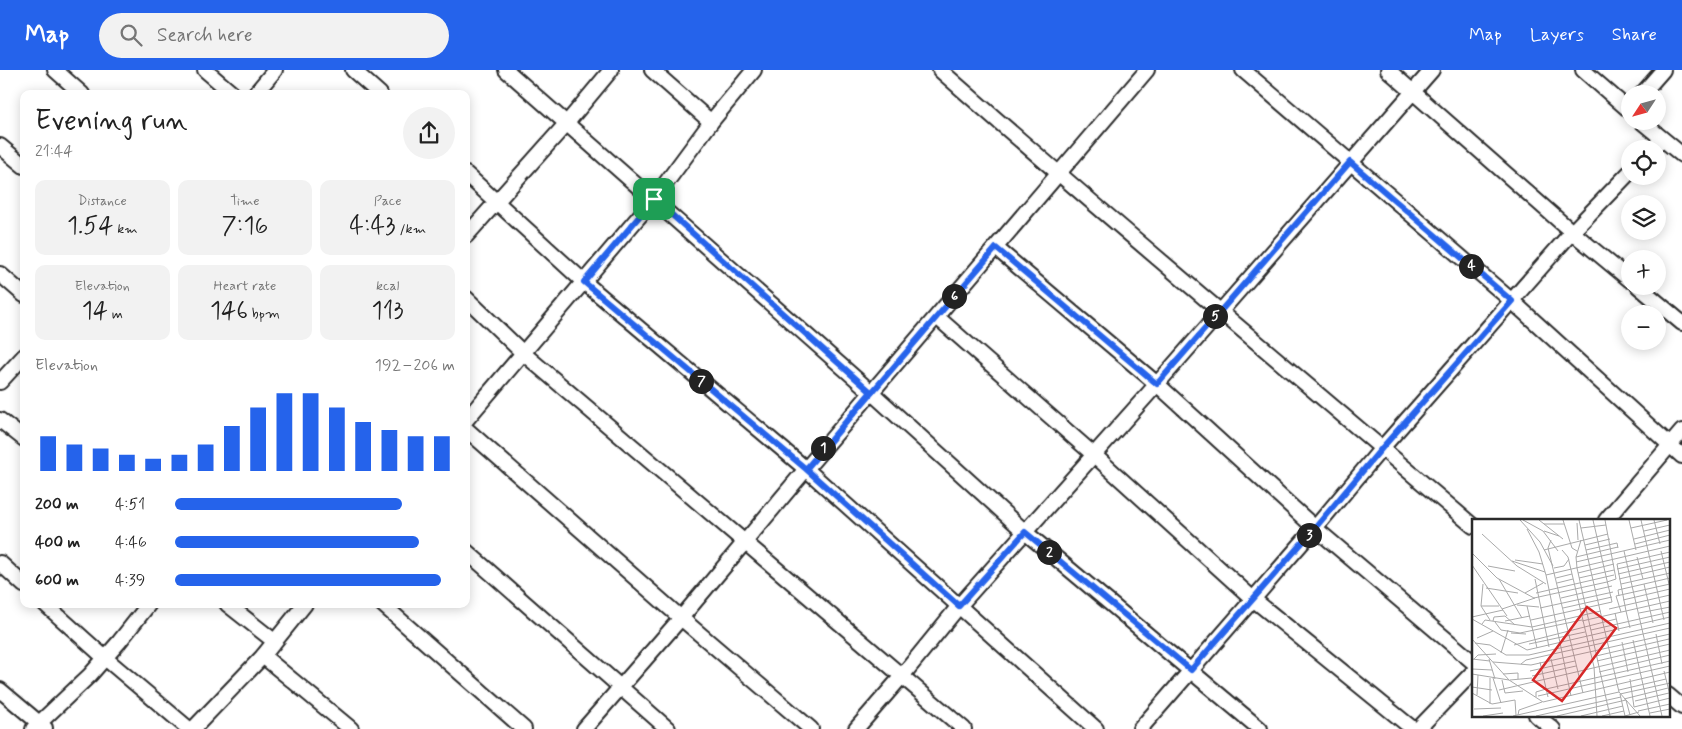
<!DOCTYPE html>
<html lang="en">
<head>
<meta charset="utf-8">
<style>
	body { margin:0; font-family:Mynerve,sans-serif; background:#f2f2f2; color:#222; height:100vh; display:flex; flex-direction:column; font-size:19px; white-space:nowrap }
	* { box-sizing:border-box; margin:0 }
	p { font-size:16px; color:#767676 }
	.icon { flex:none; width:28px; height:28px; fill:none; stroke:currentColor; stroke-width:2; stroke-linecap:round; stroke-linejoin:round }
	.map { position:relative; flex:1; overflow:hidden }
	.details { position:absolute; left:20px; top:20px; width:450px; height:518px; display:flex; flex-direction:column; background:#fff; border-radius:10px; box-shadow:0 2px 12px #0003 }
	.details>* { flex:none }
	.needle { width:32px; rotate:234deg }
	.fabs { position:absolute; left:1621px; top:15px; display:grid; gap:10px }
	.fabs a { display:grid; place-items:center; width:45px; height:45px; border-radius:50%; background:#fff; box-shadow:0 2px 12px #0003; font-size:25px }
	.pin { position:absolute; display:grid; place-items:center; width:42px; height:42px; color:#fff; margin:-21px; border-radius:10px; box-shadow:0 2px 8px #0006 }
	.km { position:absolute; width:25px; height:25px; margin:-12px; border-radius:50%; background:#222; color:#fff; font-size:14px; line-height:25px; text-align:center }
	.round { display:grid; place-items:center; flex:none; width:52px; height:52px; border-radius:26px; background:#f2f2f2 }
	.headline { display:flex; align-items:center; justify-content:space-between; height:85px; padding:0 15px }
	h1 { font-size:28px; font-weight:600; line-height:38px }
	.metrics { display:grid; grid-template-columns:repeat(3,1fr); gap:8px; height:85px; padding:5px 15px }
	.metrics div { display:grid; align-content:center; border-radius:10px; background:#f2f2f2; text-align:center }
	.metrics b { font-size:25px; font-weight:600 }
	.metrics small { font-size:14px; font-weight:400 }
	.metrics p { font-size:14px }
	.chart { height:140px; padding:10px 15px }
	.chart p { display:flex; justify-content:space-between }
	.chart svg { width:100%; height:90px; margin-top:5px; stroke:#2563eb; stroke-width:6 }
	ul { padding:0 15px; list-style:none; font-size:16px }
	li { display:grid; grid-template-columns:80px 60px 1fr; align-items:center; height:38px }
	li i { height:12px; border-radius:6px; background:#2563eb }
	header { display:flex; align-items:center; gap:30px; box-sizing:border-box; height:70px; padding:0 25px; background:#2563eb; color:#fff }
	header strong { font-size:24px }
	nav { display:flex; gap:28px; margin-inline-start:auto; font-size:18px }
	.search { width:350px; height:45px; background:#f2f2f2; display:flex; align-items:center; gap:12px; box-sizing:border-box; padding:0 18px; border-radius:28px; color:#767676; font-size:19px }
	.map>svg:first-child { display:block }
</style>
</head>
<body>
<header>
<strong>Map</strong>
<div class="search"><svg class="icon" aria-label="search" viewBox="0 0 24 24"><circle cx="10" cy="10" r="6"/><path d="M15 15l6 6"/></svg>Search here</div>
<nav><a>Map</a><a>Layers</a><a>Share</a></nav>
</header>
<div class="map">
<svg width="1682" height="659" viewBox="0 0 1682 659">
	<rect width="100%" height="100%" fill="#fff"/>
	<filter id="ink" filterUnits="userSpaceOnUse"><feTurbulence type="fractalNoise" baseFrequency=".02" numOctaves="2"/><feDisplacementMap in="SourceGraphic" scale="10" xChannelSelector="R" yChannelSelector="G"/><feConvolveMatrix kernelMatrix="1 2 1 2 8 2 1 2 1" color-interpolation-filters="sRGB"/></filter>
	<g filter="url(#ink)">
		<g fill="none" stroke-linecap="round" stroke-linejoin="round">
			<defs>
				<g id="street">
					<polyline points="55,0 82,24"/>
					<polyline points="205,0 233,24"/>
					<polyline points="353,0 380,24"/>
					<polyline points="506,0 871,322 1025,462 1260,659"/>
					<polyline points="652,0 711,52"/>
					<path d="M940,0C1115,155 1296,304 1473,456"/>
					<polyline points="1243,0 1512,231 1682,386"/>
					<polyline points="1388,0 1572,162 1630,210"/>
					<polyline points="1583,0 1630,41"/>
					<polyline points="255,24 275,0"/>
					<polyline points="1642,24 1663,0"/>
					<polyline points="1641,51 1682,85"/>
					<polyline points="0,76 24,96"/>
					<polyline points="1652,79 1662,69"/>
					<polyline points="466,104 584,212 806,399 1096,659"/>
					<polyline points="466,166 566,54 611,0"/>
					<polyline points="996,178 1157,314 1315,458 1473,592"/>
					<polyline points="0,204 24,225"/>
					<polyline points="1638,216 1682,253"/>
					<polyline points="466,228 523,283 964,659"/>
					<polyline points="937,247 1093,384 1253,529 1413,659"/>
					<polyline points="0,312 24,286"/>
					<polyline points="0,350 24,369"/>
					<polyline points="466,350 654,129 711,52 754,0"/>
					<polyline points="466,359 681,548 811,659"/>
					<polyline points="1606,450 1682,361"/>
					<polyline points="466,481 668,659"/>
					<polyline points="0,493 24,515"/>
					<polyline points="45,534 105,588 189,659"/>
					<polyline points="227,534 274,571"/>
					<polyline points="382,534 524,659"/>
					<polyline points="263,586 351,659"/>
					<polyline points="0,620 45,658"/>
					<polyline points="1668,625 1682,637"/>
					<polyline points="1536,645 1553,659"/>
					<polyline points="33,659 90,605 119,572 149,534"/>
					<polyline points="193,659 263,586 305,534"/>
					<polyline points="584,659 681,548 806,399 1147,0"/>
					<polyline points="856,659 902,606 959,536 1157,314 1432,0"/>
					<polyline points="1140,659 1315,458 1382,378 1572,162 1630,102"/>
					<polyline points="1418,659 1473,602"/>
				</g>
			</defs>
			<use href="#street" stroke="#2b2b2b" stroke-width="18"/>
			<use href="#street" stroke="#fff" stroke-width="14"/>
		</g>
	</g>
	<g fill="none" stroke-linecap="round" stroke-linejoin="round" filter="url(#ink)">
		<defs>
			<polyline id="route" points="654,129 871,322 806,399 959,536 1025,462 1191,600 1315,458 1382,378 1512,231 1350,92 1157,314 996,178 806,399 584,212 654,129"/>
		</defs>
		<use href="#route" stroke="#fff" stroke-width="10"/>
		<use href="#route" stroke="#2563eb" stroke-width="6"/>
	</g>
	<g transform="translate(1472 449)">
		<rect width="198" height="198" fill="#fff"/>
		<path fill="none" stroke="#aaa" stroke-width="1" d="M48,1L68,23L81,47M51,1L71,12L86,32M67,1L91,20M91,1L100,29L105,32M107,1L147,173L168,197M157,1L164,31M169,1L192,101M182,1L188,25M105,4L106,21M72,5H92M109,9L134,6M159,9L195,1M55,10L67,33L74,56L99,177M72,12L87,17M172,12L198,6M10,15L45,47L74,65M162,20L198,11M79,21L76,29L111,174M109,21L104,38L105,49L138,197M163,25L198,16M113,26L138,20M72,31L136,15M90,31L96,38L122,148L125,197M114,31L145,24L146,29M152,32L190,197M189,32L198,69M0,34L25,59L62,79L135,63L144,60L133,1M104,38L146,28M165,38L171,60M43,41L71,45M40,42L73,53M104,43L198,21M0,46L35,97M16,47L43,52M82,49L92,47L97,40M145,50L198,38M106,54L142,45M146,55L198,43M74,56L198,27M84,59L100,55M107,59L142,51M27,60L50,99M63,60L77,128M147,60L198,48M85,64L101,60M11,65L9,87L18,101M149,65L198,54M172,65L181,104M14,69L46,74M53,74L71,64M64,74L142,56M147,77L146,71L198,59M89,79L140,67M151,81L198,70M45,86L67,88M9,87H27M55,87L65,129M68,89L141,73M91,89L140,78M30,90L63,79M137,90L198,76M149,93L144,77L198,65M143,94L147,112M167,94L198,88M0,98L31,91M0,100L55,131L198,98M59,101L140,83L121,1M21,102L22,98L33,97L43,106M33,102L58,97M110,102L154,92L145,45L198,33M23,103L29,111L48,114L110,101M10,105L13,101L60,108L129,92M158,109L154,92L198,82M119,111L198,93M39,114L54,115M184,115L190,145M5,119L21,112M0,120L37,161L71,183L198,153M161,121L178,197M150,123L156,153M3,124L18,126L34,136H57L198,104M57,125L113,113M42,126L144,100M29,134L36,111M124,137L197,120M0,140L18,142M2,140L6,136L24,135M17,140L23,160M79,140L86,170M125,142L198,125M21,143L59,146L198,115M68,143L76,178M49,145L54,141L198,109M0,150L20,151M58,152L103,142M192,152L198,176M127,153L198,136M0,155L37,161M31,155L46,154V160M60,157L104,147M18,159V185M21,159L29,184M158,160L162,188L198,179M30,161L33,174L51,172M38,161L60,159M0,168L20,171M27,171L198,131M147,171L194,160M0,174L20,185L43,181L44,196M5,176L6,156M66,177L198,147M64,178V173L74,170L198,142M152,180L196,169M163,182L197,174M2,190L29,189M166,192L198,185M167,193L153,197L148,175L198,164M178,194L198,190M46,196L47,191L70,183M11,197L31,194M41,197L147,173M64,197L149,178M85,197L154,181L158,196M109,197L151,187M130,197L152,192"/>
		<path fill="#d62828" fill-opacity="0.15" stroke="#d62828" stroke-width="2.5" d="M115,88L144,109L90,182L61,161Z"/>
		<rect width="198" height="198" fill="none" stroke="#2b2b2b" stroke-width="2.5"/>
	</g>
</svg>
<div class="fabs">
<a><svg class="needle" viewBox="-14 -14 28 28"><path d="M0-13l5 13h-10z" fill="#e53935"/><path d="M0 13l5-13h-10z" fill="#767676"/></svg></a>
<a><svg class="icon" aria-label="locate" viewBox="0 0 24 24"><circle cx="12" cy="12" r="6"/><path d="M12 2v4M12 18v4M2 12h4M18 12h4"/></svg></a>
<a><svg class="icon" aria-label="layers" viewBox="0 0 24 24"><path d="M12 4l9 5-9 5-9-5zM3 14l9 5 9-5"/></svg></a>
<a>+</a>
<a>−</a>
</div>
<div class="pin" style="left:654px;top:129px;background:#1e9e55"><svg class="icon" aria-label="arrive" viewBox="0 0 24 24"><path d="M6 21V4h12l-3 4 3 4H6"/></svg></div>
<b class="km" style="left:823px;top:378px">1</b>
<b class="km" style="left:1049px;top:482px">2</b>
<b class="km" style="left:1309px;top:465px">3</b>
<b class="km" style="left:1471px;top:196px">4</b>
<b class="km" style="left:1215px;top:246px">5</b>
<b class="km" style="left:954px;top:226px">6</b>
<b class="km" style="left:701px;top:311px">7</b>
<section class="details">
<div class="headline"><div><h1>Evening run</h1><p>21:44</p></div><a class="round"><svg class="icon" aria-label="share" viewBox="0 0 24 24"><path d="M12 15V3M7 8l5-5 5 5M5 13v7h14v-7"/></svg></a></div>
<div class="metrics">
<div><p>Distance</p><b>1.54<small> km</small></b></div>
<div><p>Time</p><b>7:16</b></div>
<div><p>Pace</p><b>4:43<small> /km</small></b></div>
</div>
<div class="metrics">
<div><p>Elevation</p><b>14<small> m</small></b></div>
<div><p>Heart rate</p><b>146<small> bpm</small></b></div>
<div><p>kcal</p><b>113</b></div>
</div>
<div class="chart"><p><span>Elevation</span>192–206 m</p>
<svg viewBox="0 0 160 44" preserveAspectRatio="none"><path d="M5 44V27M15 44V31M25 44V33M35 44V36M45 44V38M55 44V36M65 44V31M75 44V22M85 44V13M95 44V6M105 44V6M115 44V13M125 44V20M135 44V24M145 44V27M155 44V27"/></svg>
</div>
<ul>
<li><b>200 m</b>4:51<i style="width:81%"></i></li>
<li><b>400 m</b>4:46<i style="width:87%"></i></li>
<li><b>600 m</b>4:39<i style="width:95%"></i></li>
</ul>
</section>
</div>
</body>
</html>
